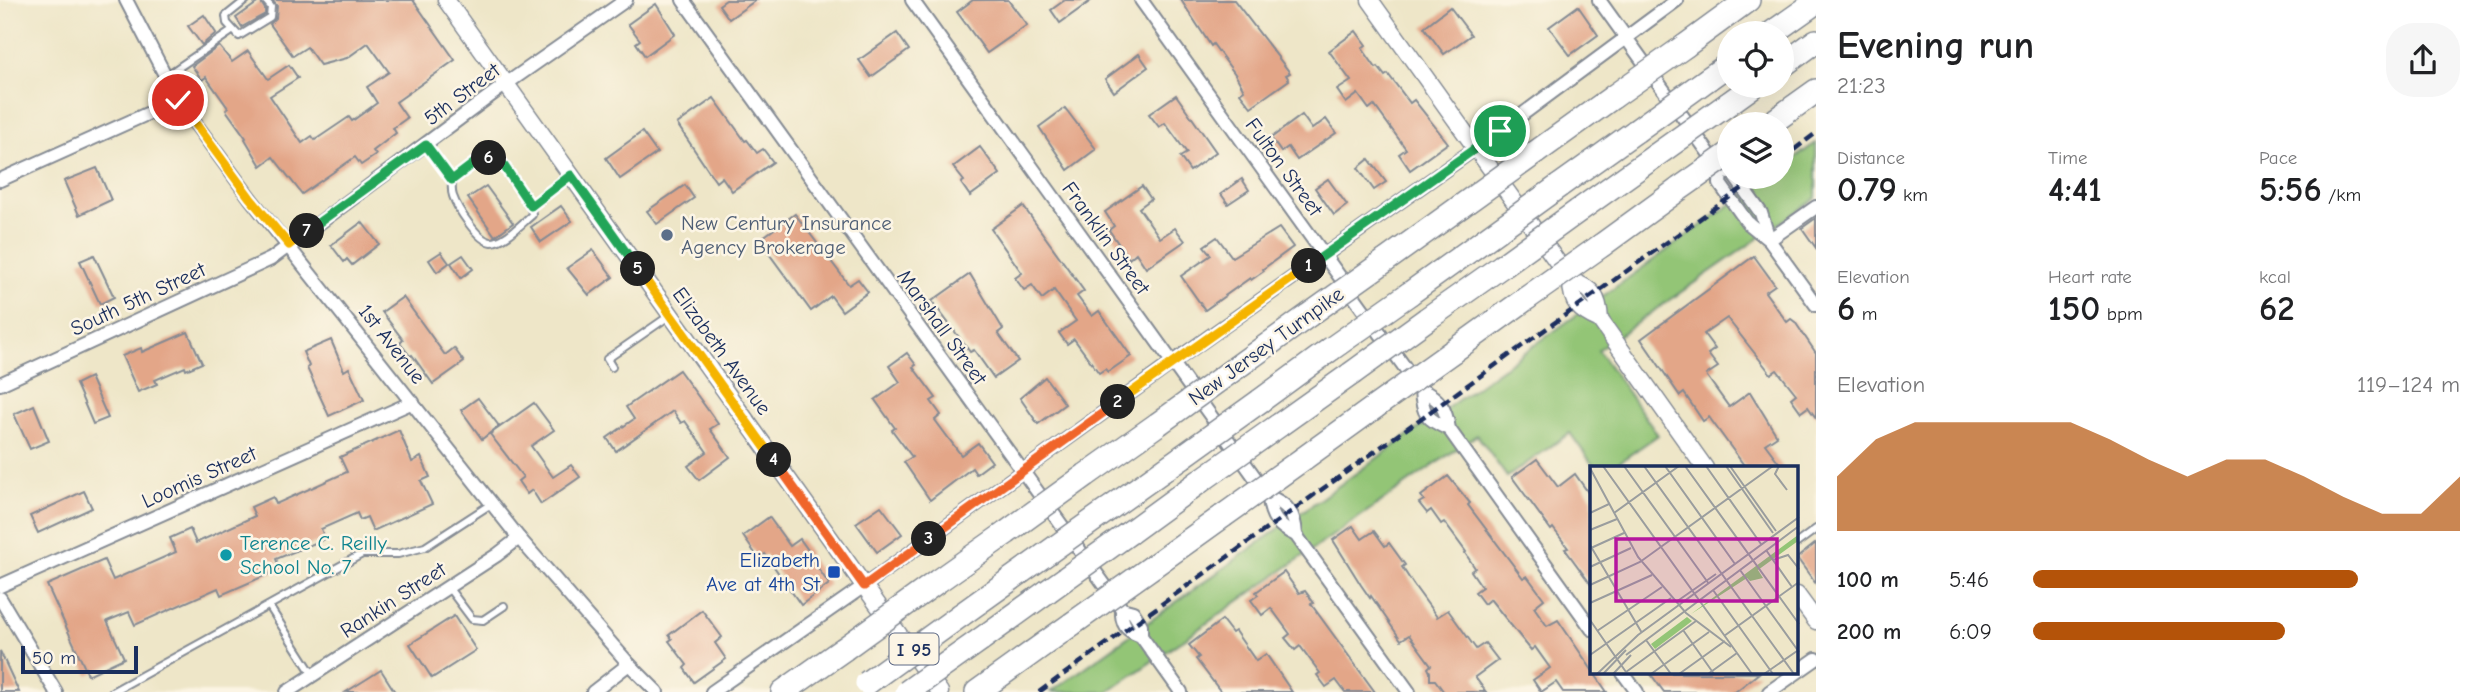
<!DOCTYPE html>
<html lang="en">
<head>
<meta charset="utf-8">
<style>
	body { margin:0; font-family:"Comic Neue",sans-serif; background:#f6f6f6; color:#202124; height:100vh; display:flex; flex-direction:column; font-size:26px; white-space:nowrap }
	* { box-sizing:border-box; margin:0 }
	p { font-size:23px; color:#757577 }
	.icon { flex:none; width:38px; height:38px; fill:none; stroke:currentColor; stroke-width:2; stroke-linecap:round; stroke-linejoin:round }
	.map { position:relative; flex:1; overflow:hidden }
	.side { display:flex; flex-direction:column; background:#fff; width:665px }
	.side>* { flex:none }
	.fabs { position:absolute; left:1717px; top:21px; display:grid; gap:14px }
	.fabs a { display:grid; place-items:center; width:77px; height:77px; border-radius:50%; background:#fff; box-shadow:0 7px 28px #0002; font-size:35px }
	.scale { position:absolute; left:21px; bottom:18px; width:117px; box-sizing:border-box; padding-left:7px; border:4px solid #1b2f5e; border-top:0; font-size:19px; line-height:24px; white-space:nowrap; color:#1b2f5e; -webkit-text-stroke:5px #fcf5e5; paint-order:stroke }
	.pin { position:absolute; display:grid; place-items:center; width:60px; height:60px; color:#fff; margin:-30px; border:4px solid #fff; border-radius:50%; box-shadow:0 2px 7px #0007 }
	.km { position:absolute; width:35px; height:35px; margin:-18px; border-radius:50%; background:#222; color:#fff; font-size:19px; line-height:35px; text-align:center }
	.round { display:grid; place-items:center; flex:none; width:74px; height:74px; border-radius:28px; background:#f6f6f6 }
	.summary { display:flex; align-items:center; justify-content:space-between; height:119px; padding:0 21px }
	h1 { font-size:38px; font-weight:800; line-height:52px }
	.stats { display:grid; grid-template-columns:repeat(3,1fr); gap:10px; height:119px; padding:7px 21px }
	.stats div { display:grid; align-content:center }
	.stats b { font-size:35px; font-weight:800 }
	.stats small { font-size:19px; font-weight:400 }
	.stats p { font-size:19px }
	.chart { height:196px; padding:14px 21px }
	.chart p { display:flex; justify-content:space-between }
	.chart svg { width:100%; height:126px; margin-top:7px; fill:#b45309; opacity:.7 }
	ul { padding:0 21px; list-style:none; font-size:23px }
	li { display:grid; grid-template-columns:112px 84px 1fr; align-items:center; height:52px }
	li i { height:18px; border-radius:9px; background:#b45309 }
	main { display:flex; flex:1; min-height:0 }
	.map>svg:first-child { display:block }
</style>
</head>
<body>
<main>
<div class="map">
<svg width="1816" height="692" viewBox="0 0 1816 692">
	<rect width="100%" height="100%" fill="#fcf5e5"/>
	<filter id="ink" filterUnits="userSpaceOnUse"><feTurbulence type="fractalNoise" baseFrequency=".0143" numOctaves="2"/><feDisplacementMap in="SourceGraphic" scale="14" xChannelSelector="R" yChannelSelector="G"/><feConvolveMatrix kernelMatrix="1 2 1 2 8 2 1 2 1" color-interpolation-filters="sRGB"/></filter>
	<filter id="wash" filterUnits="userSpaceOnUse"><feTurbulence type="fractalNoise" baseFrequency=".00686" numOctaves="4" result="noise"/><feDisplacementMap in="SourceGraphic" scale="28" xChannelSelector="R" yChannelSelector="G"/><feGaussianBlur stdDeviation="1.57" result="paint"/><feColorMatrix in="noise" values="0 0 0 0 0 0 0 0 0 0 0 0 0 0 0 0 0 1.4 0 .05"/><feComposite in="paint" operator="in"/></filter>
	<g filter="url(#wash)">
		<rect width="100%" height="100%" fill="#eee6c8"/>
		<polygon fill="#93c576" stroke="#577a6a" stroke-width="2" points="1816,143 1816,198 1598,350 1658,435 1611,468 1595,468 1570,433 1507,477 1477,435 1108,692 1051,692 1769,177 1782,177 1782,167"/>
		<g id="blocks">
			<g fill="#e3a688">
				<polygon points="272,0 413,0 455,60 396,102 407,118 393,128 396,133 373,151 376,155 361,165 355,157 302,194 273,157 261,166 245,139 246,138 226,110 228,108 206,77 202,80 192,66 219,46 232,62 248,51 268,79 289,65 298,78 270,96 302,143 312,136 315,140 349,117 352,121 377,103 367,87 389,72 368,43 347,58 320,65 307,47 293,56 270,24 276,18 277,6"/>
				<polygon points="726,0 756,0 729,19 719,5"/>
				<polygon points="973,0 1008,0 1027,25 987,53 957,12"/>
				<polygon points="1065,0 1092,0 1060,23 1051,10"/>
				<polygon points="1181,0 1234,0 1290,73 1286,75 1289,80 1251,107 1240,93 1244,90 1235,74 1213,44 1211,46"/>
				<polygon points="260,1 265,9 265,14 242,27 236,18"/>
				<polygon points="656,4 675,34 645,56 636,43 640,40 628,24"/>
				<polygon points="1578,6 1598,35 1570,55 1549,27"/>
				<polygon points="1450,7 1471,35 1444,54 1424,27"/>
				<polygon points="204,15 216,33 202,45 188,26"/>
				<polygon points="1356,31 1366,45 1362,48 1376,68 1378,67 1385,76 1388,74 1410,103 1414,100 1448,143 1410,170 1399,154 1406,149 1374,105 1369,109 1358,94 1346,103 1337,90 1351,81 1329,51"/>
				<polygon points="897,33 909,50 871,77 859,60"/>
				<polygon points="1139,54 1148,67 1114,92 1105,79"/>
				<polygon points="1176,95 1216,152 1190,171 1180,157 1187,153 1165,123 1159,127 1149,114"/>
				<polygon points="714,98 745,141 747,140 757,153 763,149 773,162 732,191 722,177 716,182 677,124"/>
				<polygon points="1065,108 1096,149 1068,170 1039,127"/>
				<polygon points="1302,115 1312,129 1326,119 1336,133 1297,160 1288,147 1281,152 1271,138"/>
				<polygon points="642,132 657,153 620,179 606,158"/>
				<polygon points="980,147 1000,174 970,196 961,183 964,181 953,167"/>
				<polygon points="1369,159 1386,182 1374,190 1358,168"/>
				<polygon points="97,168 111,200 79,215 64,181"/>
				<polygon points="1242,179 1249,190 1228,204 1221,194"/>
				<polygon points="1328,179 1347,205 1334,215 1315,188"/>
				<polygon points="685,185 694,198 657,224 647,211"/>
				<polygon points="486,186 513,223 495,236 468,198"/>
				<polygon points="1142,186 1151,199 1139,208 1160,238 1175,228 1185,241 1146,268 1136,253 1129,259 1109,230 1114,226 1105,212"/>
				<polygon points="561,206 572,221 541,242 531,227"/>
				<polygon points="1023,206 1084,291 1077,296 1092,316 1099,311 1131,356 1108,372 1105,369 1099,373 1074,339 1067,344 1059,333 1076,321 1054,290 1042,299 1032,285 1024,290 1015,278 1022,273 991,229"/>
				<polygon points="795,214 849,285 858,279 868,292 842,311 831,296 811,311 759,240"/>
				<polygon points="1816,218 1816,248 1802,228"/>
				<polygon points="362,222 379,244 352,265 347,259 344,262 331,245"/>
				<polygon points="1279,228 1293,247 1263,269 1264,271 1251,280 1250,278 1205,310 1181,276 1211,255 1204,246 1217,237 1232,257"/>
				<polygon points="593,250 613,277 589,295 567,268"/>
				<polygon points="441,252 449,263 437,272 429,260"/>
				<polygon points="94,255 114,297 100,304 80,261"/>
				<polygon points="463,255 473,269 461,278 451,263"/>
				<polygon points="1754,256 1775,285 1765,292 1787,322 1791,319 1795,322 1816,353 1816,418 1808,407 1801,412 1791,398 1796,394 1777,370 1771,374 1727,318 1704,334 1715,349 1708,354 1718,367 1706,375 1729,407 1750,392 1777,436 1765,444 1783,468 1746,468 1709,417 1703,421 1684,393 1680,396 1641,339"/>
				<polygon points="970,274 1003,329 998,333 1018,361 994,378 974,350 970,352 932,301"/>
				<polygon points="403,297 445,355 454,348 464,362 433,384 412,355 410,356 400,343 403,340 382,312"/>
				<polygon points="188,332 202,363 186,370 185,367 155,380 157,384 138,392 122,356 141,348 142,352"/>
				<polygon points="331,340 344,371 349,368 364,400 329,416 307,368 309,366 303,352"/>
				<polygon points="907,353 916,365 913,367 936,398 931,401 941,415 935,420 961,455 978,443 992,462 976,474 972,468 930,500 904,462 912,457 892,430 895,428 875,400 900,382 889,366"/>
				<polygon points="679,370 718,424 710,429 730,457 699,480 688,466 707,452 685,421 681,423 673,411 616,451 607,438 634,419 626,407"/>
				<polygon points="90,377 108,418 93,424 76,384"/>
				<polygon points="1045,377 1065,404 1038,424 1020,398"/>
				<polygon points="478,398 499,426 482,439 461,410"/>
				<polygon points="534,403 554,430 531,446 553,477 571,465 580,477 541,504 532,490 527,494 518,481 523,477 490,434"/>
				<polygon points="34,405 49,441 30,449 14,414"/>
				<polygon points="399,430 412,462 421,457 430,477 421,481 432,504 373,531 367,517 360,520 357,513 321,529 325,539 276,559 280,569 221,595 218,588 135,625 129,612 107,621 124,658 88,675 47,585 104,560 113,580 176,552 170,538 190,529 196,543 255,516 251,507 273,497 276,504 347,472 340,457"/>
				<polygon points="1537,459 1558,487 1575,474 1592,498 1592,586 1565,549 1568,548 1553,528 1551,530 1512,477"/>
				<polygon points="1448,476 1470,503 1468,505 1523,578 1527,576 1544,599 1534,607 1547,626 1558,620 1607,692 1563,692 1556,682 1541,692 1533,680 1550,668 1535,647 1531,650 1490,599 1484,604 1475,592 1482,587 1471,571 1475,568 1465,553 1466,552 1444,522 1441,524 1431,510 1427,513 1419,503 1424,500 1421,496"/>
				<polygon points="84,491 92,508 38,533 30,516"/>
				<polygon points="881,506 902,534 877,552 856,523"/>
				<polygon points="769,517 790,546 800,539 810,553 808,554 829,584 801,605 765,554 759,559 743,536"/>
				<polygon points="1353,526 1362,539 1374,531 1385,546 1389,543 1405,565 1402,567 1413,584 1437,617 1448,610 1476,649 1485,643 1498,660 1475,677 1486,692 1444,692 1435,680 1430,680 1430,672 1428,668 1431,665 1409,635 1401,640 1371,596 1370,598 1361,585 1333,540"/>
				<polygon points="1816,543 1816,584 1797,558"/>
				<polygon points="1284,572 1299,593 1305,591 1314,603 1311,604 1375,692 1345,692 1336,680 1326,687 1317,675 1320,673 1300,646 1295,650 1285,638 1290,634 1271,608 1262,615 1251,600 1258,595 1256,592"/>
				<polygon points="702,610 722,637 715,643 726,659 694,682 684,668 687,665 669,641 672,639 669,635"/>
				<polygon points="454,616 476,650 432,678 410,644"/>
				<polygon points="1222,620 1232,633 1235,631 1256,661 1266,654 1292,692 1221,692 1196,659 1199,657 1189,645"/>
				<polygon points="0,651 19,692 0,692"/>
				<polygon points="381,670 395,692 346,692 370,677"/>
				<polygon points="1650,673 1759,673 1735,692 1664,692"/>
			</g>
		</g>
	</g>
	<g filter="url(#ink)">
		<use href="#blocks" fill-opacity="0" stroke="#848a93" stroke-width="2"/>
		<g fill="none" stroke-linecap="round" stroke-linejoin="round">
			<defs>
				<g id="service">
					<polyline points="246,0 226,16 227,23 239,36 270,17 271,7 265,0"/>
					<polyline points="166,76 232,31"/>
					<path d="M426,145L452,180C467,169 481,152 500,160L531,206L532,215C522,223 505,242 491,242C478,241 457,208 453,196C451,191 452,186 452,180"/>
					<polyline points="531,206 571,175"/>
					<polyline points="612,367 607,359 669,316"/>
					<polyline points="1797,543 1816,529"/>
					<polyline points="448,587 472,619 483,620 504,606"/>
					<polyline points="269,606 313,675"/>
					<polyline points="112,692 362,554 398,554 425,547 491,504"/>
				</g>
				<g id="minor">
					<polyline points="126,0 178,100 250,198 519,538 629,664 657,692"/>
					<polyline points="683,0 1122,609 1133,612 1141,625 1141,636 1181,692"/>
					<path d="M912,0L1269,497C1270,517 1278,527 1296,535L1409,692"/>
					<path d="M1141,0L1421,390C1440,398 1446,409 1449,429L1592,629"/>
					<polyline points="1599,0 1721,170 1729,173"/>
					<polyline points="1721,170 1720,184 1747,222 1769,240 1816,305"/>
					<polyline points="1735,177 1761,213 1769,239"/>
					<polyline points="0,180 178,100"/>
					<polyline points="1769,240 1816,207"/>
					<polyline points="0,384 271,259 506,84 626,0"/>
					<path d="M1421,390C1422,414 1427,420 1449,429"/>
					<path d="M1269,497C1288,504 1295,514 1296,535"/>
					<polyline points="0,586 413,402"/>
					<polyline points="0,598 56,692"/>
					<path d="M1122,609C1121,624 1126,631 1141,636"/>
					<polyline points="1623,673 1637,692"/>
					<polyline points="287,692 497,555 519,538"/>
					<polyline points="593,692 629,664"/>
					<polyline points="712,692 864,586 1172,363 1500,131 1677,0"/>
					<polyline points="1769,692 1816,659"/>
				</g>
				<g id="tertiary">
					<polyline points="446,0 940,692"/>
					<path d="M1370,0L1571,281C1571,303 1579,311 1600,320L1705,468"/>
					<path d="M1571,281C1593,288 1599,297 1600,320"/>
					<polyline points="1797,595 1816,621"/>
				</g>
				<g id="motorway">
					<polyline points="1772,33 1816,2"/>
					<polyline points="1685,46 1748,0"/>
					<polyline points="1782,66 1816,41"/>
					<polyline points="1708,79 1729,64"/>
					<polyline points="1728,104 1753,86"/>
					<polyline points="1770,124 1816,91"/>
					<polyline points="1535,153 1613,97"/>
					<polyline points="1559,186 1636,131"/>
					<polyline points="1578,211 1655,156"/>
					<polyline points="1602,245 1679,189"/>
					<polyline points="1385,261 1460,207"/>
					<polyline points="1409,294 1483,241"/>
					<polyline points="1427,319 1502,266"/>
					<polyline points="1452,352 1527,298"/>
					<polyline points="1237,367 1309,315"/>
					<polyline points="1260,401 1331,349"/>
					<polyline points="1278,426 1351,374"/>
					<polyline points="1303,459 1375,407"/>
					<polyline points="1086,475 1158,424"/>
					<polyline points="1109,509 1182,457"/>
					<polyline points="1129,533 1199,482"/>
					<polyline points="1152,567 1223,516"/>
					<polyline points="938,581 1006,533"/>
					<polyline points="961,615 1028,567"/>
					<polyline points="980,640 1048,591"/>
					<polyline points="783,692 844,649"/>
					<polyline points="977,692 1072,624"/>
				</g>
			</defs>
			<use href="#service" stroke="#848a93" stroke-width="10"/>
			<use href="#minor" stroke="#848a93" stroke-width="16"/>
			<use href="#tertiary" stroke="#848a93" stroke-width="19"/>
			<use href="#motorway" stroke="#848a93" stroke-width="26"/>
			<use href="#service" stroke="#fff" stroke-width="6"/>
			<use href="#minor" stroke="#fff" stroke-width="12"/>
			<use href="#tertiary" stroke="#fff" stroke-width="16"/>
			<use href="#motorway" stroke="#fff" stroke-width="23"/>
			<g stroke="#1b2f5e" stroke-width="4.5" stroke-dasharray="10 5" stroke-linecap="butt">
				<polyline points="1782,159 1816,133"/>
				<polyline points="1039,692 1758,177"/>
			</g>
			<defs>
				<g id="motorway-bridge">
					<polyline points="1613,97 1685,46"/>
					<polyline points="1636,131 1708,79"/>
					<polyline points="1655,156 1728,104"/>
					<polyline points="1679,189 1729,154"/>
					<polyline points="1460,207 1535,153"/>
					<polyline points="1483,241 1559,186"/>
					<polyline points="1502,266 1578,211"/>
					<polyline points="1527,298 1602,245"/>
					<polyline points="1309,315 1385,261"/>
					<polyline points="1331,349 1409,294"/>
					<polyline points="1351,374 1427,319"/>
					<polyline points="1375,407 1452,352"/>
					<polyline points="1158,424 1237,367"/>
					<polyline points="1182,457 1260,401"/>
					<polyline points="1199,482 1278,426"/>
					<polyline points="1223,516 1303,459"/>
					<polyline points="1006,533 1086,475"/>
					<polyline points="1028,567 1109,509"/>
					<polyline points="1048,591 1129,533"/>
					<polyline points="1072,624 1152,567"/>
					<polyline points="844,649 938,581"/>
					<polyline points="867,683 961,615"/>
					<polyline points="907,692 980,640"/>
				</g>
			</defs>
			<use href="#motorway-bridge" stroke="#848a93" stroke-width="26" stroke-linecap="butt"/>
			<use href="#motorway-bridge" stroke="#fff" stroke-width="23"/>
		</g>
	</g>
	<g fill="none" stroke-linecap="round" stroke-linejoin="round" filter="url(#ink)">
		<defs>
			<polyline id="split-1" points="1309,266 1500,131"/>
			<polyline id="split-2" points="1118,402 1309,266"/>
			<polyline id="split-3" points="929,539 1118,402"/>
			<polyline id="split-4" points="774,460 864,586 929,539"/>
			<polyline id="split-5" points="638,269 774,460"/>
			<polyline id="split-6" points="489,158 500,160 531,206 571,175 638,269"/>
			<polyline id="split-7" points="307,231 426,145 452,180 481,158 489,158"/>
			<polyline id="split-8" points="178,100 250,198 289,245 307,231"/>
		</defs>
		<use href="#split-1" stroke="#fff" stroke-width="14"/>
		<use href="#split-2" stroke="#fff" stroke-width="14"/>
		<use href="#split-3" stroke="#fff" stroke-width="14"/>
		<use href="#split-4" stroke="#fff" stroke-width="14"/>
		<use href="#split-5" stroke="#fff" stroke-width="14"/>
		<use href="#split-6" stroke="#fff" stroke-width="14"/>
		<use href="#split-7" stroke="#fff" stroke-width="14"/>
		<use href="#split-8" stroke="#fff" stroke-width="14"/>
		<use href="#split-1" stroke="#22a559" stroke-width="9"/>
		<use href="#split-2" stroke="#f5b400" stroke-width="9"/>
		<use href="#split-3" stroke="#f0652b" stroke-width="9"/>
		<use href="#split-4" stroke="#f0652b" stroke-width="9"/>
		<use href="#split-5" stroke="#f5b400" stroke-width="9"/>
		<use href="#split-6" stroke="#22a559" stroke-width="9"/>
		<use href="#split-7" stroke="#22a559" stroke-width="9"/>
		<use href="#split-8" stroke="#f5b400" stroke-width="9"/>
	</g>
	<circle fill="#5c6f8a" stroke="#fcf5e5" stroke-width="2.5" cx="667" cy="235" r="7"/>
	<circle fill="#0f9aa8" stroke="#fcf5e5" stroke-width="2.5" cx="226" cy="555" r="7"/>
	<rect fill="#1a4fb4" stroke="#fcf5e5" stroke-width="2.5" x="827" y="565" width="14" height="14" rx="3.5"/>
	<g text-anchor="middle" stroke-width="5" stroke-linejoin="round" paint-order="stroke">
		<rect fill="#fcf5e5" stroke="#5e6a86" stroke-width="2" x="889.5" y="633.5" width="49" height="31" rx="5"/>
		<g font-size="19" font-weight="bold" fill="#1b2f5e">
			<text x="914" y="656">I 95</text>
		</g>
		<g font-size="21" fill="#1b2f5e" stroke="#fcf5e5">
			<text transform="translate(462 94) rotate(-37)" y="7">5th Street</text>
			<text transform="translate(1284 167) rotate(54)" y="7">Fulton Street</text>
			<text transform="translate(1106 238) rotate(54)" y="7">Franklin Street</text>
			<text transform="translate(138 299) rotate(-25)" y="7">South 5th Street</text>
			<text transform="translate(942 327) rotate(54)" y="7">Marshall Street</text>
			<text transform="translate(392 344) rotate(52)" y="7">1st Avenue</text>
			<text transform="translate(1266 346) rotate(-36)" y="7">New Jersey Turnpike</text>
			<text transform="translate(722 351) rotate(54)" y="7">Elizabeth Avenue</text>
			<text transform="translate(199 477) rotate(-24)" y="7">Loomis Street</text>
			<text transform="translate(393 600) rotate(-33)" y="7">Rankin Street</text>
		</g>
		<g font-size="21" fill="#4e5e75" stroke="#fcf5e5" text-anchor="start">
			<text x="681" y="230">New Century Insurance<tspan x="681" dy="24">Agency Brokerage</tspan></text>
		</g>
		<g font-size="21" fill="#0d838f" stroke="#fcf5e5" text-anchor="start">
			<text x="240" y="550">Terence C. Reilly<tspan x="240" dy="24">School No. 7</tspan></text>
		</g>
		<g font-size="21" fill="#164399" stroke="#fcf5e5" text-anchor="end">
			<text x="820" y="567">Elizabeth<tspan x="820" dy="24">Ave at 4th St</tspan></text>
		</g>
	</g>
	<g transform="translate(1590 466)">
		<rect width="208" height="208" fill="#eee6c8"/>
		<path d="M208,69V75L168,104L173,112L160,115L157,112L101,148ZM97,151L102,155L65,183L61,178Z" fill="#93c576"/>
		<path fill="none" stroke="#9a9d9e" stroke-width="2" d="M13,0L162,208M34,0L119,118M54,0L204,208M75,0L145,98M95,0L209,158M116,0L171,78M136,0L183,67M140,0L186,65M189,0L185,8L197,24M0,2L48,91L96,147L141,181M0,47L19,38M24,47L89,0M0,64L27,53M0,79L52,167M1,82L34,67M176,84L202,121M183,94L198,89L209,103M0,101L41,82M150,104L209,186M0,119L50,96L183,0M123,124L183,208M86,136L126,108M0,137L62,109M0,154L36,206M93,164L124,208M7,165L72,121M134,170L209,116M56,174L81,208M0,189L81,132M36,189L209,60M36,206L106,155M7,208L48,169L209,51M13,208L36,184M23,208L41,189M61,208L119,166M89,208L135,175M118,208L147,187M174,208L207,185"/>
		<path fill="#b5179e" fill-opacity="0.15" stroke="#b5179e" stroke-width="3.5" d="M26,73H187V135H26Z"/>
		<rect width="208" height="208" fill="none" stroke="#1b2f5e" stroke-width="3.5"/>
	</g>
</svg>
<div class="fabs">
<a><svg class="icon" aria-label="locate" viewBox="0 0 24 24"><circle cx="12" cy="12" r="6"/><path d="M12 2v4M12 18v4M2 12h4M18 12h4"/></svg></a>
<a><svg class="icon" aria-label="layers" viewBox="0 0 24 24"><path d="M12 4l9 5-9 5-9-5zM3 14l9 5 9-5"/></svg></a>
</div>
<div class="scale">50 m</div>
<div class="pin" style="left:1500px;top:131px;background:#1e9e55"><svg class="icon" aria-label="arrive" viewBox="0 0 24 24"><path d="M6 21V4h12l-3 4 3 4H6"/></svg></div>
<div class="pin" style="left:178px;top:100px;background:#d93025"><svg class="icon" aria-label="check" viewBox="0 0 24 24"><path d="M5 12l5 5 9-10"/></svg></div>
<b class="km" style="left:1309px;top:266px">1</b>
<b class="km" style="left:1118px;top:402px">2</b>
<b class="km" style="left:929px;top:539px">3</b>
<b class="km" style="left:774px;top:460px">4</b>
<b class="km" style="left:638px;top:269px">5</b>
<b class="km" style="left:489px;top:158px">6</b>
<b class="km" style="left:307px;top:231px">7</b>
</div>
<section class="side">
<div class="summary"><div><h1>Evening run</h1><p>21:23</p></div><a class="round"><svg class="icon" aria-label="share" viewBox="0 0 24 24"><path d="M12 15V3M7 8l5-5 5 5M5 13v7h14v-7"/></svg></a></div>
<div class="stats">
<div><p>Distance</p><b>0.79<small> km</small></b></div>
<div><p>Time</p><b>4:41</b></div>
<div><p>Pace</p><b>5:56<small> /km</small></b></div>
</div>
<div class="stats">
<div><p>Elevation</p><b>6<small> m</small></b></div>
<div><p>Heart rate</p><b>150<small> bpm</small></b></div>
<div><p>kcal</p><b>62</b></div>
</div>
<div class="chart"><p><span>Elevation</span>119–124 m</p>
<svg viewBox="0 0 160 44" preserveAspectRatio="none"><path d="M0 44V25L10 12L20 6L30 6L40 6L50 6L60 6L70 12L80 19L90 25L100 19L110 19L120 25L130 32L140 38L150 38L160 25V44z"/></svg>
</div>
<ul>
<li><b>100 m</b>5:46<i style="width:76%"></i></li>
<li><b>200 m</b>6:09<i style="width:59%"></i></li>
</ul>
</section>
</main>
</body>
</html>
